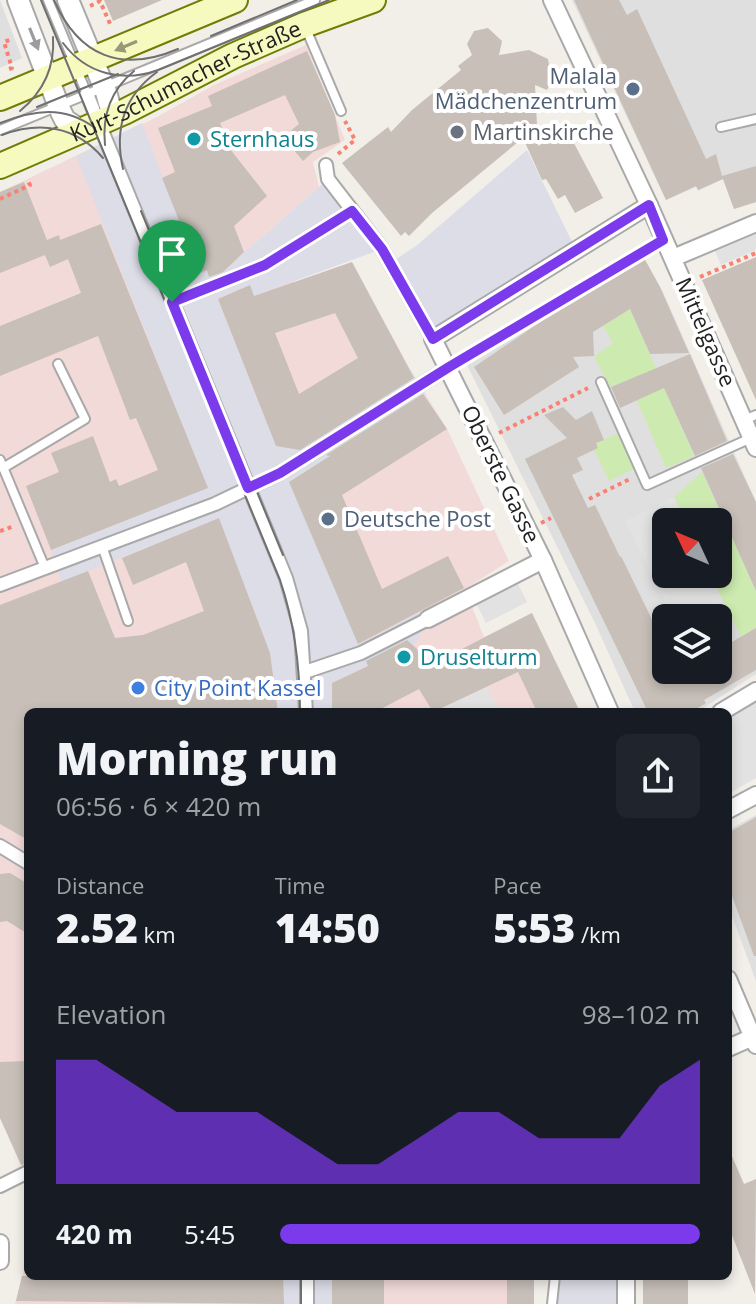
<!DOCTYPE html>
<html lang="en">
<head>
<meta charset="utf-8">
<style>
	body { margin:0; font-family:"Open Sans",sans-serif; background:#20242c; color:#f1f3f6; height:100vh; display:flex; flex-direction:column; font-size:30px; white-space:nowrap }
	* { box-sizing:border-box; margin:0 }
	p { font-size:26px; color:#9ea1a6 }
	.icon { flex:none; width:44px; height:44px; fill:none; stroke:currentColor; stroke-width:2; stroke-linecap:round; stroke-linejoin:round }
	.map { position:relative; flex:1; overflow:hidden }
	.sheet { position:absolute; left:24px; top:708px; width:708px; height:572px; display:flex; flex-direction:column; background:#171b24; border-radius:12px; box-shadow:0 4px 12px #0003 }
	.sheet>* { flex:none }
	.needle { width:52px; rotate:314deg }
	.tools { position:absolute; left:652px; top:508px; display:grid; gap:16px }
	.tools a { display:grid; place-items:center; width:80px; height:80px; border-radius:12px; background:#171b24; box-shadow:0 4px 12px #0003; font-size:40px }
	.pin { position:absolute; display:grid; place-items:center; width:68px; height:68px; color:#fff; margin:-82px -34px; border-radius:50% 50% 50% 0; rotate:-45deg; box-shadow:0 0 8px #0007 }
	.pin .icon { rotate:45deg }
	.round { display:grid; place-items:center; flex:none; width:84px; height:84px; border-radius:12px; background:#20242c }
	.headline { display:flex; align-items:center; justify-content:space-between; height:136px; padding:0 32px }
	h1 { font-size:44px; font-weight:800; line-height:60px }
	.stats { display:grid; grid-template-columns:repeat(3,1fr); gap:12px; height:136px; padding:8px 32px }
	.stats div { display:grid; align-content:center }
	.stats b { font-size:40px; font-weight:800 }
	.stats small { font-size:22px; font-weight:400 }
	.stats p { font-size:22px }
	.chart { height:224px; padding:16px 32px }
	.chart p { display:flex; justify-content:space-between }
	.chart svg { width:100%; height:144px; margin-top:8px; fill:#7c3aed; opacity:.7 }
	ul { padding:0 32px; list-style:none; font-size:26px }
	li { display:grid; grid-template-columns:128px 96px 1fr; align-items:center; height:60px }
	li i { height:20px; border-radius:10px; background:#7c3aed }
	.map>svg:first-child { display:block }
</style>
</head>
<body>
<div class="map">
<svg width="756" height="1304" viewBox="0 0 756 1304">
	<rect width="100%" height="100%" fill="#f2efe9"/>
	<g fill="#e0dfdf" fill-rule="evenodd">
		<polygon points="0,0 22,58 0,68"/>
		<polygon points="572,0 756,0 756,202 734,209 723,179 698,191 696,187 666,200"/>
		<path d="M644,258L663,292L756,502V674L697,712H635L595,623L466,363ZM666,522H718V574H666ZM666,618H718V670H666Z"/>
		<polygon points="756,815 756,981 728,905 728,830"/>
	</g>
	<g fill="#f2dad9">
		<polygon points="306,45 345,140 313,162 319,187 257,241 294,283 352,262 410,369 447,429 509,561 465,589 484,637 532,613 580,712 28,712 28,1178 0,1118 0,192 157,117 214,85"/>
		<polygon points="28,1254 28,1276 534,1276 534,1304 15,1304"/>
	</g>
	<g fill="#cdebb0">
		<polygon points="630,309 694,456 666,468 628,380 610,387 594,356 613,343 603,326"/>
		<polygon points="618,433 634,469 609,481 594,450 596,443"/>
		<polygon points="702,472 756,591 756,628 741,637 710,574 718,574 718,522 686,522 674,497"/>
	</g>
	<g fill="#e2e2e2">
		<polygon points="756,233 756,250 721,265 715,251"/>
		<polygon points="674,497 686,522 666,522 666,574 710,574 733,621 718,629 718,618 674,618 625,521"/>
		<polygon points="516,580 527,602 486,623 475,601"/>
		<polygon points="487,687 501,712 433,712"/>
		<polygon points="756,701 756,778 728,794 728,719"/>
	</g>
	<g fill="#dddde8">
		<polygon points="142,123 200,273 239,257 328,179 382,249 254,296 249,285 218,299 276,446 285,447 410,369 426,395 289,482 359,644 424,610 428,619 414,645 407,641 399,641 391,649 389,655 332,683 332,712 278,712 270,653 219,518 61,582 55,564 51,550 207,488 76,156"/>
		<polygon points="527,150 576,250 433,339 390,263 416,246"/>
		<polygon points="283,1276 332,1276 332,1304 284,1304"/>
		<polygon points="558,1276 626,1276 626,1304 555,1304"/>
	</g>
	<g fill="#c7bfb8" fill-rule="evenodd">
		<polygon points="104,0 162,0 113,21"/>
		<polygon points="574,0 619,0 627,15 637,9 706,159 716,154 722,176 756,166 756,202 734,209 723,179 698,190 696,186 666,200"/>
		<polygon points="488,28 502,41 499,55 529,50 548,59 552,81 547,90 535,85 538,146 567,130 603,198 575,213 565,195 558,199 546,179 542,180 523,138 432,213 409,236 405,232 401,236 342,163 388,127 391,132 412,110 461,70 458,66 472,55 467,44 474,31"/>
		<polygon points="307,51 335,115 340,142 313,152 303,161 283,137 299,124 285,95 220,123 230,149 267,196 234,226 244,252 223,272 209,277 207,270 200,273 162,178 175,172 158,128 212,106 208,96"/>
		<polygon points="24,182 47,240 59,235 60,240 101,224 208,488 51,550 26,486 59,472 51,453 93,436 110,482 116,479 119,486 158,470 136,418 130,420 98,336 0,376 0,326 81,293 68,259 50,267 45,255 0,273 0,192"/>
		<polygon points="756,257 756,400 702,280"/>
		<polygon points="644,258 660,287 689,353 650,354 630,309 593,332 594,356 573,357 579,367 504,415 474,367 552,314"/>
		<path d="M352,262L414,378L300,450L276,446L218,299L250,285L254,296ZM335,313L358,358L299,394L275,333Z"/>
		<polygon points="690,354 727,441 695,456 664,388 620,408 611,387"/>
		<polygon points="423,394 447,429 342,495 382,589 448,556 464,588 358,644 289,482 330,456 326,455"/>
		<polygon points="563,407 576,420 592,411 604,440 596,443 598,448 577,458 583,470 572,475 588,508 595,505 620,557 621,556 660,636 655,639 666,663 666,670 718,670 718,650 756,628 756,670 704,700 706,703 691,712 648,712 525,459 567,438 544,415"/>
		<polygon points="733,454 756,502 756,591 701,468"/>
		<polygon points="219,518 270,653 278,712 28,712 28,840 0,824 0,605 88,571 115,638 143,635 204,611 186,562 133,585 122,558"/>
		<polygon points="532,613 580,712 537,712 518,672 433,712 419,689 375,712 332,712 332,683 368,666 366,661 407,640 417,649 423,669"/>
		<polygon points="756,817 756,956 754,956 728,885 728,833"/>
		<polygon points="10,873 28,884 28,934 7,921 0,922 0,874"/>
		<polygon points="28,1061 28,1163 21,1165 0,1118 0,1062"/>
		<polygon points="728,1147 744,1184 756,1179 755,1294 728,1225"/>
		<polygon points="22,1276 283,1276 284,1304 16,1301"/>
		<rect x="332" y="1276" width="52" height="28"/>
		<rect x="507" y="1276" width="27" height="28"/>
		<rect x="643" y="1276" width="45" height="28"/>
	</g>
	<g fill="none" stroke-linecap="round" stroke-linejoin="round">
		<defs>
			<g id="service">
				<polyline points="48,0 87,94"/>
				<polyline points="306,29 341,111"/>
				<polyline points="721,127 756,119"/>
				<polyline points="0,130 315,0"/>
				<polyline points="601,382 647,485 751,438"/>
				<polyline points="744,420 756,415"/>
				<polyline points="0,460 45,568"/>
				<polyline points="3,468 85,419 58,364"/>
				<polyline points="102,546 128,621"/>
				<polyline points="552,1304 555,1276"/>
			</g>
			<g id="pedestrian">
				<polyline points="87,94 286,578 301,631 306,712"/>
				<polyline points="326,165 328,179 382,249 433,339"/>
				<polyline points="172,302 265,265 352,211"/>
				<polyline points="0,585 215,504 280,473 449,367"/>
				<polyline points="305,672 361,653 428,619"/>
				<polyline points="0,846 28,863"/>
				<polyline points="0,1186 28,1172"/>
				<polyline points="307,1304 307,1276"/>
			</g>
			<g id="minor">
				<polyline points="552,0 649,205 756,448"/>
				<polyline points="673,258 756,223"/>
				<polyline points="428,619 543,560"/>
				<polyline points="610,712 543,560 433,339 649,205"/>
				<polyline points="721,712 756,691"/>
				<polyline points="728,810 756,795"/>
				<polyline points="728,979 756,1045"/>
				<polyline points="728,1048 753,1037"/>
				<polyline points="0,1243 0,1261"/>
				<polyline points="626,1304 626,1276"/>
			</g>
			<g id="tertiary">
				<polyline points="18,0 61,112 65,120 82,131"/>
				<polyline points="68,0 106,92 113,117"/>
			</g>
			<g id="secondary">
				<polyline points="0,98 235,0"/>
				<path id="s1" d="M0,166L124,112L233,56L304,25L373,0"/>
			</g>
		</defs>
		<use href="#service" stroke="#a9a9a9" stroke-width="12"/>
		<use href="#pedestrian" stroke="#a9a9a9" stroke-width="16"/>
		<use href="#minor" stroke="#a9a9a9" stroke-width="20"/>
		<use href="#tertiary" stroke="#a9a9a9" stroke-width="24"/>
		<use href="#secondary" stroke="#707d05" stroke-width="28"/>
		<g stroke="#fa8072" stroke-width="4" stroke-dasharray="4 4" stroke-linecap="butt">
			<polyline points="90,6 100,1 111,26"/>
			<polyline points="9,69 12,68 4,42 12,39"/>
			<polyline points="338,154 355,140 345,121"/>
			<polyline points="0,199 30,185 27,179"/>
			<polyline points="700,277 756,253"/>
			<polyline points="462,359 651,247"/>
			<polyline points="499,433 588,388"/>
			<polyline points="589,499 630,479"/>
			<polyline points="541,523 551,518"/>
			<polyline points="0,531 12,527"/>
		</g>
		<use href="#service" stroke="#fff" stroke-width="8"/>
		<use href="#pedestrian" stroke="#fff" stroke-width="12"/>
		<use href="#minor" stroke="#fff" stroke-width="16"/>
		<use href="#tertiary" stroke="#fff" stroke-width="20"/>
		<use href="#secondary" stroke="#f7fabf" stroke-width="24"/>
		<g stroke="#707070" stroke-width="2">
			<path d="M41,0L280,580C295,624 300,666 300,712"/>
			<path d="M54,0C79,57 122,73 178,49"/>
			<polyline points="211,36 297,0"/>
			<path d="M63,43C86,74 123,83 158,70L329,0"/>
			<polyline points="37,107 118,74"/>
			<path d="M20,111C43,92 55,67 53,37"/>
			<path d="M0,123C34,110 64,105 95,128"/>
			<path d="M2,135C40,121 76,126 103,158"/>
			<path d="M105,145C102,116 111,90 134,71"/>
			<path d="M123,169C114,129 124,96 157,72"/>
			<polyline points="141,211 283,555"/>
			<polyline points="301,1304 301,1276"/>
		</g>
	</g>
	<defs><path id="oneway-solid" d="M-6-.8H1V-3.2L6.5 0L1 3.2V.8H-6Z" transform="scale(2)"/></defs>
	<use fill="#9c9c9c" href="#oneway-solid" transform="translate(34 39) rotate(68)"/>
	<use fill="#979978" href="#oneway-solid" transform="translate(126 46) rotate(157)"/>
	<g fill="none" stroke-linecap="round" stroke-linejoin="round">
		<defs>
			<polygon id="route" points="649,205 663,240 449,367 280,473 248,488 172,302 265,265 352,211 382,249 433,339"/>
		</defs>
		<use href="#route" stroke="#fff" stroke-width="16"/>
		<use href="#route" stroke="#7c3aed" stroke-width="10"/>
	</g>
	<g fill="#5c6f8a" stroke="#fff" stroke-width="3">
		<circle cx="633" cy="89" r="8"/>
		<circle cx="328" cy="519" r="8"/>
	</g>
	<circle fill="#6b7280" stroke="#fff" stroke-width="3" cx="457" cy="132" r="8"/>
	<g fill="#0f9aa8" stroke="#fff" stroke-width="3">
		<circle cx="194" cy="139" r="8"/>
		<circle cx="404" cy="657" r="8"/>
	</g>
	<circle fill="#3f7fe0" stroke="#fff" stroke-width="3" cx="138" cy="688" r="8"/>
	<g text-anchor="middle" stroke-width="8" stroke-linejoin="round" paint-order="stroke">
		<g font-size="22" fill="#4e5e75" stroke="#fff" text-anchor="end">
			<text x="617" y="84">Malala<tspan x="617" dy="25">Mädchenzentrum</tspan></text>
			<text x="344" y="527" text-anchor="start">Deutsche Post</text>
		</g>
		<g font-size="22" fill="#222" stroke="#fff">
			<text dy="8" stroke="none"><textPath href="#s1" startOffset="204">Kurt-Schumacher-Straße</textPath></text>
			<text transform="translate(706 332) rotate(66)" y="8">Mittelgasse</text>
			<text transform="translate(501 474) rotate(64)" y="8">Oberste Gasse</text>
		</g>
		<g font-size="22" fill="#5b616d" stroke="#fff" text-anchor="start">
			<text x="473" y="140">Martinskirche</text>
		</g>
		<g font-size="22" fill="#0d838f" stroke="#fff" text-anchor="start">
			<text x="210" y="147">Sternhaus</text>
			<text x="420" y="665">Druselturm</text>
		</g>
		<g font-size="22" fill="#366cbe" stroke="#fff" text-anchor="start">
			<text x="154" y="696">City Point Kassel</text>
		</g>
	</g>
</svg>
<div class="tools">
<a><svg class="needle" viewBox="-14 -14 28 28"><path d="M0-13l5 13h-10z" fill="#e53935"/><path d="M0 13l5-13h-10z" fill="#9ea1a6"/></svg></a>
<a><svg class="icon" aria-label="layers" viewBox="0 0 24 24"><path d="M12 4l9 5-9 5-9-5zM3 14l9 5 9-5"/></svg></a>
</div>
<div class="pin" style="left:172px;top:302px;background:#1e9e55"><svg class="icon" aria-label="arrive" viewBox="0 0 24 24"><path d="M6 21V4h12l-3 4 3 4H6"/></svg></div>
<section class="sheet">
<div class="headline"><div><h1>Morning run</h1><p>06:56 · 6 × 420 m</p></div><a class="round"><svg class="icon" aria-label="share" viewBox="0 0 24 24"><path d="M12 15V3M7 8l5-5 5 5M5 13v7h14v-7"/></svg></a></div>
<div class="stats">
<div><p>Distance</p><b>2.52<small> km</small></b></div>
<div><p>Time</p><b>14:50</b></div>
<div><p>Pace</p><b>5:53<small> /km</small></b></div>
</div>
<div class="chart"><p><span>Elevation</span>98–102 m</p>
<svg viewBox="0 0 160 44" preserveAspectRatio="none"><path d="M0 44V6L10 6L20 14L30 22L40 22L50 22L60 30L70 38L80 38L90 30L100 22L110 22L120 30L130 30L140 30L150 14L160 6V44z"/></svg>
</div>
<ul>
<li><b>420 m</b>5:45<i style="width:100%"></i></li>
</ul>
</section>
</div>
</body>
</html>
